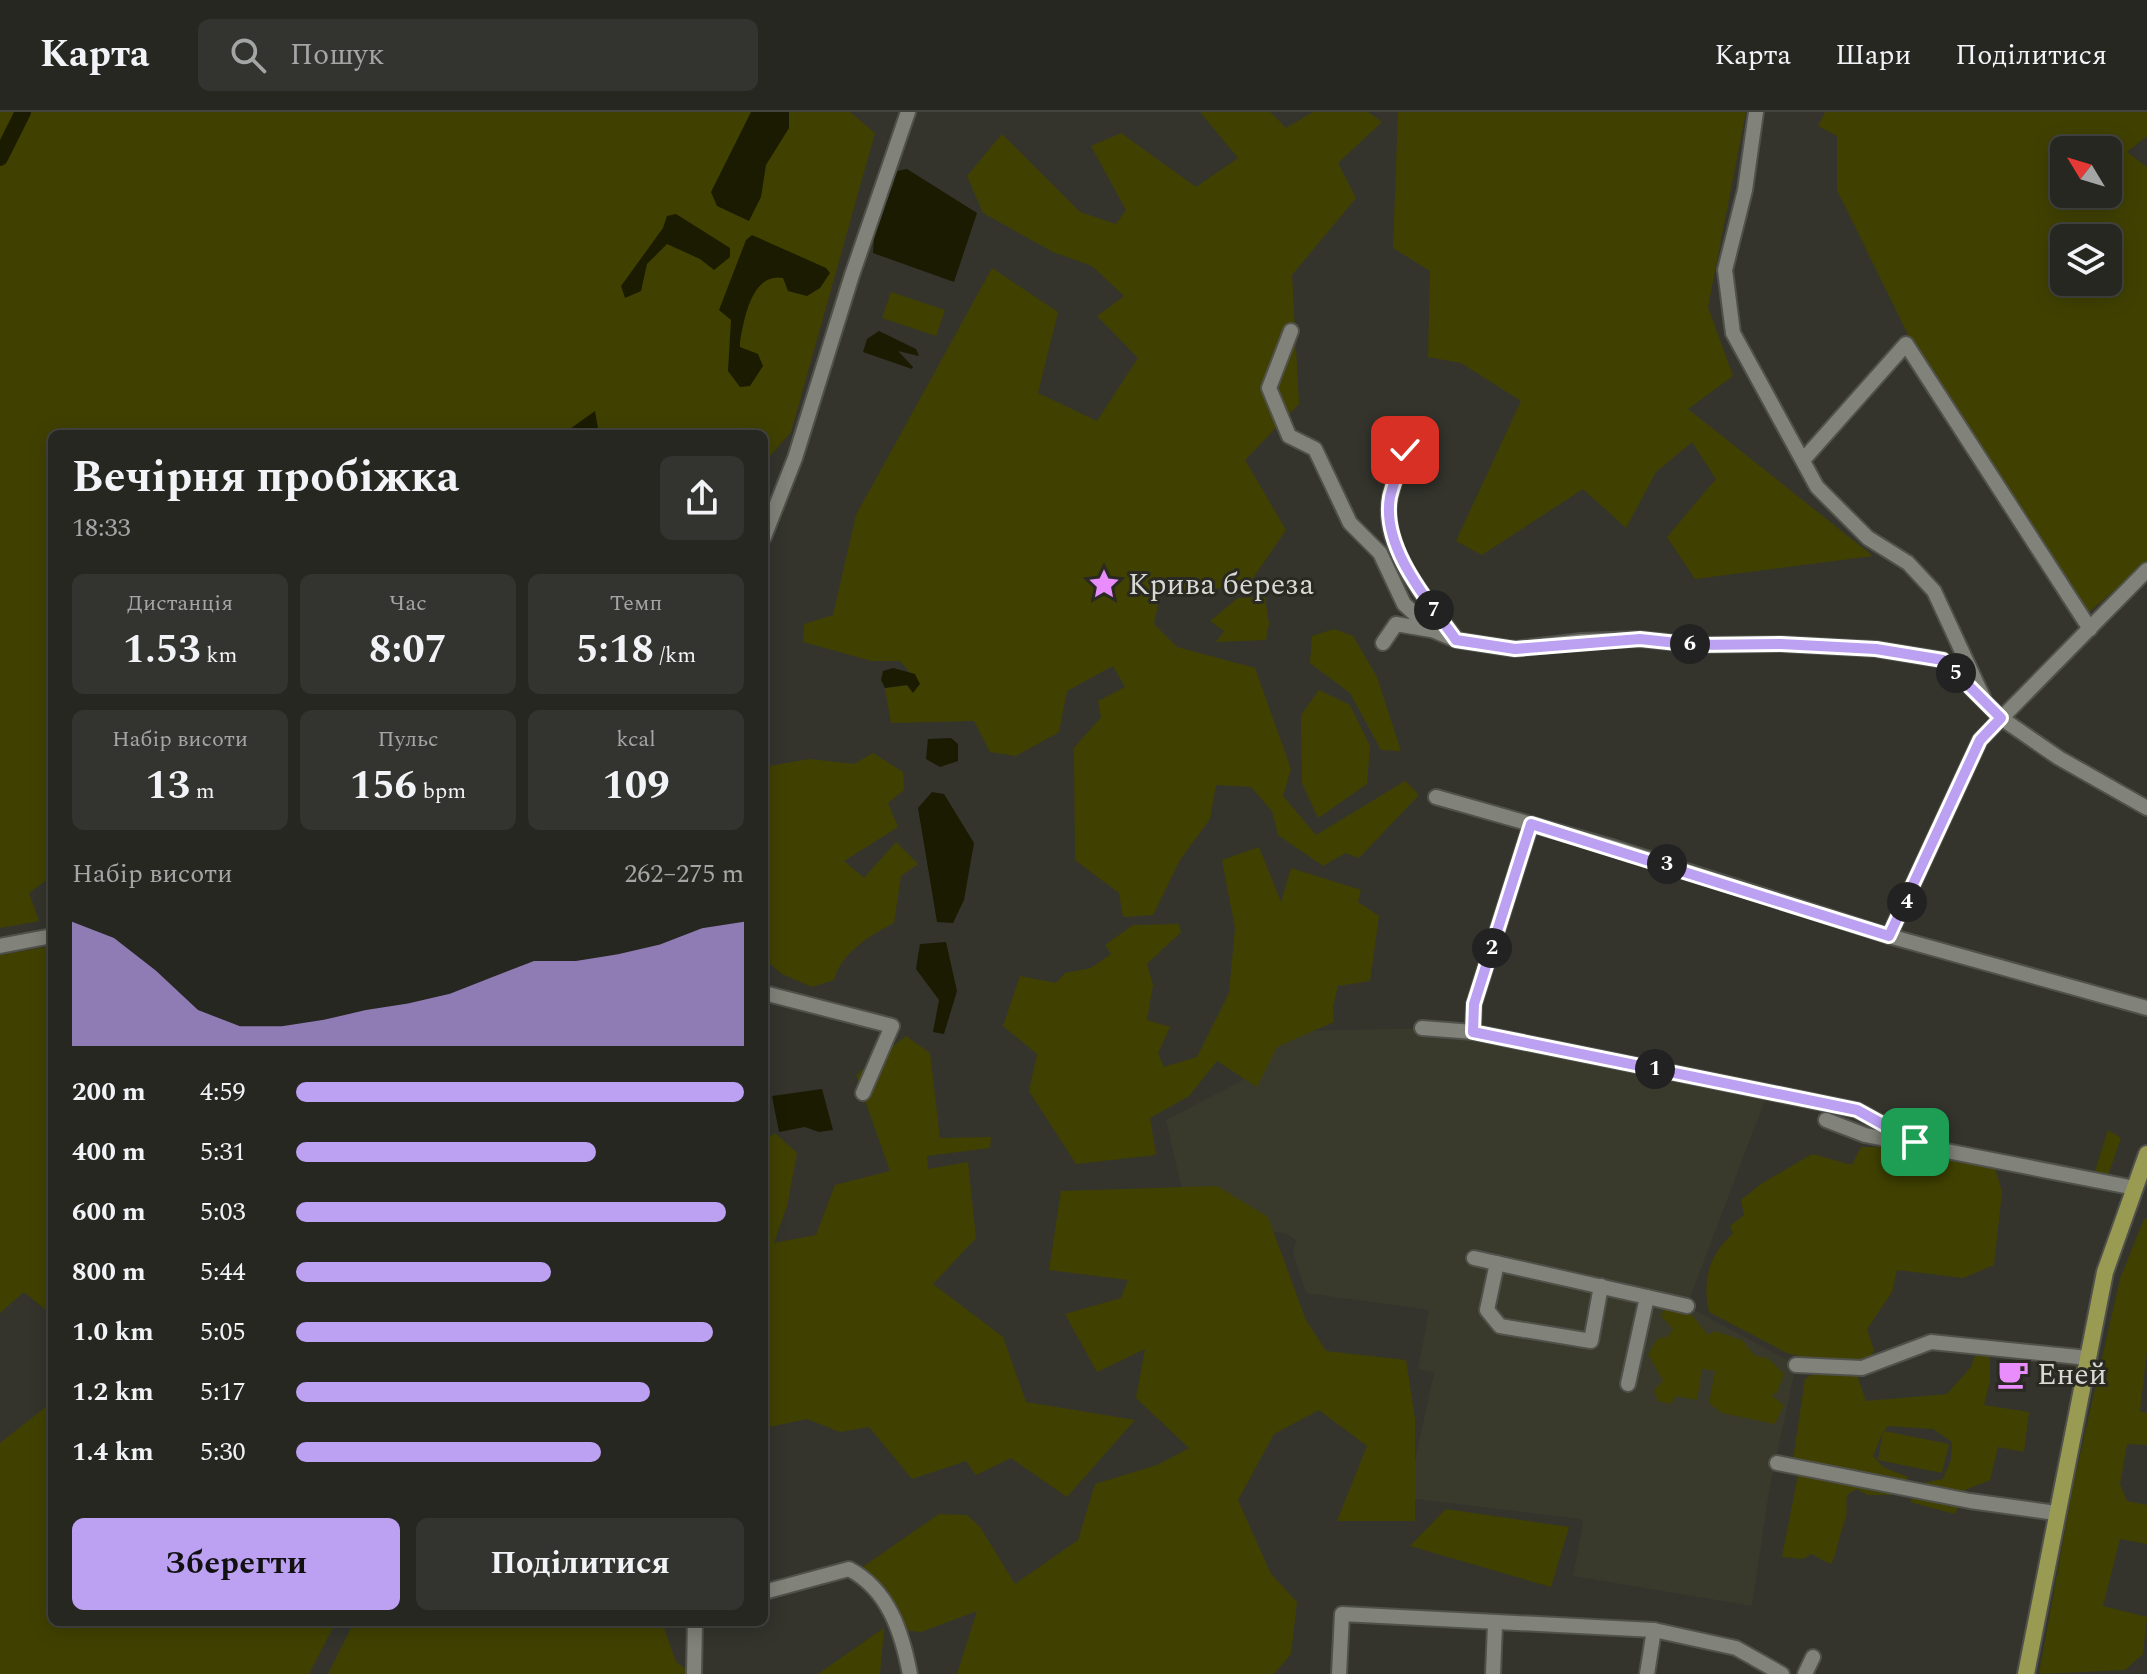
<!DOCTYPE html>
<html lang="uk">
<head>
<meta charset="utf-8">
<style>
	body { margin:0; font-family:Spectral,serif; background:#33332f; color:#f1f3f6; height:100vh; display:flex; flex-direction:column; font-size:30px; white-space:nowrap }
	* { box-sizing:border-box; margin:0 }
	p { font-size:26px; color:#a4a5a5 }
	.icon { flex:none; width:44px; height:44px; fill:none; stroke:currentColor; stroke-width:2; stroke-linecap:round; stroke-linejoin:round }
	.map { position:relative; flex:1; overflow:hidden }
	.drawer { position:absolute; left:48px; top:318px; width:720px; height:1196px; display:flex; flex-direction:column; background:#272722; border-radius:12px; box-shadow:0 4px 20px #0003,0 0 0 2px #434440 }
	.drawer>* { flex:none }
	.needle { width:52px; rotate:308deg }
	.controls { position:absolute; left:2050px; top:24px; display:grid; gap:16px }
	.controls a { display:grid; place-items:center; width:72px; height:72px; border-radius:12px; background:#272722; box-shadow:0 4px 20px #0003,0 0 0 2px #434440; font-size:40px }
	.pin { position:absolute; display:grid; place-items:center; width:68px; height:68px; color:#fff; margin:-34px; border-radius:16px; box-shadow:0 4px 12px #0006 }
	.km { position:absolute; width:40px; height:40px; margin:-20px; border-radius:50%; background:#222; color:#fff; font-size:22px; line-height:40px; text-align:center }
	.round { display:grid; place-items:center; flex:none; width:84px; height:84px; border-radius:12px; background:#33332f }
	.overview { display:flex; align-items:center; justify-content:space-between; height:136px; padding:0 24px }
	h1 { font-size:44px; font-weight:700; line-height:60px }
	.metrics { display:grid; grid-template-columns:repeat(3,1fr); gap:12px; height:136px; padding:8px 24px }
	.metrics div { display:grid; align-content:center; border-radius:12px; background:#33332f; text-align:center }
	.metrics b { font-size:40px; font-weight:700 }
	.metrics small { font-size:22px; font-weight:400 }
	.metrics p { font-size:22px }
	.chart { height:224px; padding:16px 24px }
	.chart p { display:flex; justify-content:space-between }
	.chart svg { width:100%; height:144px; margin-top:8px; fill:#bca0f2; opacity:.7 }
	.button { display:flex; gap:16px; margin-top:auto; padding:16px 24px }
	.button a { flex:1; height:92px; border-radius:12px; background:#bca0f2; color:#111; font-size:32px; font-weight:700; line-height:92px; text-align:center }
	.button a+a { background:#33332f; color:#f1f3f6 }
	ul { padding:0 24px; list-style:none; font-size:26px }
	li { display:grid; grid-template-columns:128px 96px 1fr; align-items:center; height:60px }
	li i { height:20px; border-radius:10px; background:#bca0f2 }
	header { display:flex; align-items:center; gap:48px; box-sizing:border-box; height:112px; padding:0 40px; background:#272722; border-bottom:2px solid #434440 }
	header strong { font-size:38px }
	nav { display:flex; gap:44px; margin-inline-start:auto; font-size:28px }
	.search { width:560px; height:72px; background:#33332f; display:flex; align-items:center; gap:20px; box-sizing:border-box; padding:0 28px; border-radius:12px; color:#a4a5a5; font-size:30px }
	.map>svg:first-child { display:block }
</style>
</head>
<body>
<header>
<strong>Карта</strong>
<div class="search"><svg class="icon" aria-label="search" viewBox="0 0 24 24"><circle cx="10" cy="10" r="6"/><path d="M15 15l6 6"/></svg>Пошук</div>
<nav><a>Карта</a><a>Шари</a><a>Поділитися</a></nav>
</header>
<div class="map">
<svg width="2147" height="1562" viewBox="0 0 2147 1562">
	<rect width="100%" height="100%" fill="#34342d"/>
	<polygon fill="#393a2c" points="1422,916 1768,980 1687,1194 1796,1253 1769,1380 1752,1494 1573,1464 1583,1411 1580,1407 1407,1386 1434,1260 1418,1257 1429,1198 1306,1181 1293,1140 1296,1128 1287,1122 1188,1103 1166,1008 1243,968 1273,920"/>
	<g fill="#404100" fill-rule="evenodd">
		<polygon points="0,0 850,0 875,21 791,320 764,351 764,322 52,322 52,764 29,781 39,809 0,816"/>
		<polygon points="1200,0 1270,0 1286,16 1313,0 1368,0 1382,10 1338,51 1356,86 1292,163 1299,292 1245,348 1286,418 1251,469 1201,480 1161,479 1154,512 1177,535 1255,556 1291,657 1283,684 1316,723 1405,669 1419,683 1359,746 1345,741 1323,754 1278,723 1272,699 1251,675 1216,673 1210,707 1180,748 1153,803 1123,805 1119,781 1075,748 1074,636 1101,605 1098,589 1125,575 1113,554 1067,579 1059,620 1016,644 990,640 974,609 891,611 885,576 920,572 900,549 872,549 803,530 804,512 833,503 856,403 992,156 1058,200 1038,281 1097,309 1138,246 1097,204 1124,184 1092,154 1053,140 983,101 967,64 1002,22 1080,100 1116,112 1126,98 1091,34 1121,21 1196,75 1238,46"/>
		<polygon points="1398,0 1746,0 1708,195 1733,264 1688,297 1873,444 1695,467 1667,425 1716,367 1692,330 1656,360 1626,416 1583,377 1482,443 1456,429 1521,289 1461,251 1428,245 1430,159 1393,136"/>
		<path d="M1825,0H2147V24L2127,40L2147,55V450L2088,501L1915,237L1837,78V24L1818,14ZM2064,38H2108V82H2064ZM2064,126H2108V170H2064Z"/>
		<polygon points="891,180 945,198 936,224 882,206"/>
		<polygon points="1265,485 1269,512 1266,528 1216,530 1224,519 1210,509 1238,486"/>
		<polygon points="1334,517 1353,524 1377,565 1401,639 1381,638 1350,581 1310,551 1312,524"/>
		<polygon points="1319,578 1350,593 1370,634 1367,672 1318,706 1302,671 1301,603"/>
		<path d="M873,641L903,660L904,678L888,691L898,715L844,749L864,766L896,730L918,752L901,764L894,811C870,823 841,841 834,868L812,875L782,862L764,847V655L809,647L854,652Z"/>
		<polygon points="1259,735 1281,790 1291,756 1361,778 1358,790 1379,804 1370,869 1338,874 1333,895 1334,910 1277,935 1257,975 1217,949 1189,984 1150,1006 1156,1043 1076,1052 1029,979 1037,942 1003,914 1020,864 1056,871 1065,861 1091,856 1111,842 1105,833 1133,813 1179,812 1181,820 1147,852 1153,873 1147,908 1170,915 1158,941 1164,955 1197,945 1229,881 1235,816 1222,748"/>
		<polygon points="52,834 52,1203 24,1180 0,1201 0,843"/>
		<polygon points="906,924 930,941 940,1026 991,1025 990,1036 927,1044 928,1057 968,1050 976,1126 933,1172 1003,1225 1026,1290 1135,1308 1067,1385 1011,1346 976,1363 966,1349 912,1367 869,1315 840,1320 807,1307 764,1316 764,1029 775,1021 797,1041 787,1094 774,1131 816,1123 835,1073 890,1059 856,963"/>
		<polygon points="2108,1018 2121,1026 2108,1063 2095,1059"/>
		<path d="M1861,1035H1887L1995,1055L2002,1080L1994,1153L1963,1166L1897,1158L1892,1180L1867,1217L1874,1239L1858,1266L1866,1289L1947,1282L1971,1255L1976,1241L1990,1243V1269L1984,1293L2029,1300L2024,1340L1998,1335L1990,1368L1965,1378L1955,1402L1910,1390L1923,1371L1943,1367L1951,1348L1952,1330L1933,1317L1888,1314L1884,1319L1949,1332L1942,1361L1878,1348L1883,1319L1873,1344L1883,1355L1908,1365L1899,1383H1867L1857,1377L1848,1382C1844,1391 1849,1401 1845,1408C1839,1421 1837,1444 1831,1452L1811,1442L1803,1447L1782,1445L1798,1363L1793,1348L1805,1267L1817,1259L1815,1248L1787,1241L1709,1200C1702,1170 1709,1142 1733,1122L1730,1114L1744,1103L1741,1088L1761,1072L1812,1042L1852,1053Z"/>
		<polygon points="1217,1074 1268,1105 1306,1208 1326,1239 1406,1248 1415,1307 1415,1409 1337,1409 1367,1334 1319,1298 1274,1322 1238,1388 1271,1462 1297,1490 1291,1542 1274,1562 957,1562 977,1499 921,1520 903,1518 886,1476 861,1456 939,1402 967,1403 980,1415 1015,1472 1078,1428 1095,1372 1157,1353 1189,1336 1136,1286 1145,1237 1097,1260 1065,1202 1121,1186 1128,1168 1049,1158 1061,1079"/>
		<polygon points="2144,1107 2147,1107 2147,1239 2140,1299 2147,1301 2147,1333 2127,1332 2120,1372 2127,1389 2147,1393 2147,1432 2120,1427 2103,1494 2147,1505 2143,1542 2125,1558 2039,1562 2073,1374 2120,1167"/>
		<polygon points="1666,1191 1682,1202 1692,1203 1708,1223 1715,1219 1742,1228 1754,1243 1769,1247 1784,1262 1777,1281 1771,1283 1784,1293 1775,1312 1722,1301 1709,1291 1715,1259 1702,1257 1697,1288 1676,1284 1671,1292 1658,1289 1654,1278 1663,1269 1648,1242 1658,1226 1667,1225 1673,1217 1661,1204"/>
		<polygon points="52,1290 52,1510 336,1510 309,1562 0,1562 0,1331"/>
		<polygon points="1446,1397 1569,1415 1551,1475 1410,1434"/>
		<polygon points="354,1510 662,1510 676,1550 693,1562 328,1562"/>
		<polygon points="884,1516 880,1562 818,1562"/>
	</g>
	<g fill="#1a1b00">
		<polygon points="751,0 789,0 789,16 766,53 761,85 749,109 717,94 711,80"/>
		<polygon points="907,57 977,101 954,170 873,141 874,126 897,59"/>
		<polygon points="676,102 730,136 730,145 714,158 700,147 667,132 647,152 641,179 625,186 621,174 663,116 667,104"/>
		<path d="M752,123L826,156L830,161L820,176L807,184L788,179L783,166C752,160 744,207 740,230V235L758,242L763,254L750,274L740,275L728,259L731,208L719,198L746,128Z"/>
		<polygon points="879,219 916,237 919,244 898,239 913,255 912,257 863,240 867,227"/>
		<polygon points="595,299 599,322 563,322"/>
		<polygon points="893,556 915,562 920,572 913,581 907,573 885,576 881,568 883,559"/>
		<polygon points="951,626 958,632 958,649 940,655 926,647 928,627"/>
		<polygon points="932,680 944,682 974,731 964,788 953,811 937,810 918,696"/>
		<polygon points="946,830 957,879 944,922 933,920 939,888 916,857 920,832"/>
		<polygon points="822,977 833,1018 819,1020 805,1015 779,1020 772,984"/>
	</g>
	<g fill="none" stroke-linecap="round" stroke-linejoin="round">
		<polyline stroke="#1a1b00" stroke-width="16" points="0,46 23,0"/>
		<defs>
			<g id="minor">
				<polyline points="1756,0 1745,78 1725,158 1733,221 1817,375 1868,426 1908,451 1934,479 1983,585"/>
				<polyline points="1291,219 1269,276 1289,324 1315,337 1350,411 1380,441 1404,492 1432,518 1456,528 1515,537 1581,529 1640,527 1696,533 1781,532 1876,537 1943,548 2001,606 2059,646 2147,696"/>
				<path d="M1405,338C1400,353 1394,369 1390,385C1380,436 1428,490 1456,527"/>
				<polyline points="1804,347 1906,232 2090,517"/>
				<polyline points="764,425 795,346 852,163 908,0"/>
				<polyline points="1383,531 1396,512 1431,518"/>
				<polyline points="1436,685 1615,736 1889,824 2147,896"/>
				<polyline points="1889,824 1980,628 2147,458"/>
				<polyline points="0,834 52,824"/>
				<polyline points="764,881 892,914 863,981"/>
				<polyline points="1422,916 1473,920 1857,998 1915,1030"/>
				<polyline points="1473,920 1474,892 1531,712"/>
				<polyline points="1826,1008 1865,1023 2135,1076"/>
				<polyline points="1474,1146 1687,1194"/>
				<polyline points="1497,1151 1487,1198 1500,1214 1591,1229 1601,1174"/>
				<polyline points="1796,1253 1862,1256 1931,1230 2088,1246"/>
				<polyline points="1628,1272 1647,1185"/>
				<polyline points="1777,1351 1970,1389 2056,1401"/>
				<path d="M764,1480L849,1457C889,1478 902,1521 910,1562"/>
				<polyline points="694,1562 695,1510"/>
				<polyline points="1339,1562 1342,1502 1654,1518 1736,1536 1782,1562"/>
				<polyline points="1493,1562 1495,1512"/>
				<polyline points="1647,1562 1654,1518"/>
				<polyline points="1805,1562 1813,1545"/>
			</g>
			<polyline id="major" points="2026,1562 2105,1160 2147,1042"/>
		</defs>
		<use href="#minor" stroke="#50514a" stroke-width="18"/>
		<use href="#major" stroke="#50514a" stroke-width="20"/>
		<use href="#minor" stroke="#818279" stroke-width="14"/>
		<use href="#major" stroke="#999b52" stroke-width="16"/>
	</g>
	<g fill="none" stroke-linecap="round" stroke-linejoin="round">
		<defs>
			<path id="route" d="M1405,338C1400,353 1394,369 1390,385C1381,436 1429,490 1456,528L1515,537L1640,527L1696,533L1781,532L1876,537L1943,548L2001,606L1980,628L1889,824L1531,712L1474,892L1473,920L1857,998L1915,1030"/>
		</defs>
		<use href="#route" stroke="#fff" stroke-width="16"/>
		<use href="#route" stroke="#bca0f2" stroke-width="10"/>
	</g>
	<defs>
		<symbol id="sight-bare" viewBox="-9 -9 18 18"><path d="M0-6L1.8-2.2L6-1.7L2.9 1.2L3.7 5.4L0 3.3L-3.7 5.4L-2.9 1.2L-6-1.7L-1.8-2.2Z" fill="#ea8dfc" stroke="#2a2a23" stroke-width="2.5" paint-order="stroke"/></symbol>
		<symbol id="cafe-bare" viewBox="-9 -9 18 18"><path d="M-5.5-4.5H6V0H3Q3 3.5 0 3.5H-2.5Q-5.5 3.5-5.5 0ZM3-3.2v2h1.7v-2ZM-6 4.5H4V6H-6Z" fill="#ea8dfc" stroke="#2a2a23" stroke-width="2.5" paint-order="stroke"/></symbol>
	</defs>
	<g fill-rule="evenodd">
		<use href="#sight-bare" x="1082" y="450" width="44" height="44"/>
		<use href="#cafe-bare" x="1991" y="1240" width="44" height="44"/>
	</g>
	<g text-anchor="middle" stroke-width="6" stroke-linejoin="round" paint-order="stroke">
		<g font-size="30" fill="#d8d9d4" stroke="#2a2a23" text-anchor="start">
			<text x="1128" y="482">Крива береза</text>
			<text x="2037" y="1272">Еней</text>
		</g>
	</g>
</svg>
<div class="controls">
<a><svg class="needle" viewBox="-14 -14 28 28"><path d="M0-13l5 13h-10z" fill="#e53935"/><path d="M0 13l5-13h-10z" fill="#a4a5a5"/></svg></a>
<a><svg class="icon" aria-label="layers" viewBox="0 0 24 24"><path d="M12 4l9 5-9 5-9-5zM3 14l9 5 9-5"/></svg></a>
</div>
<div class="pin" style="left:1915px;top:1030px;background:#1e9e55"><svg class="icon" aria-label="arrive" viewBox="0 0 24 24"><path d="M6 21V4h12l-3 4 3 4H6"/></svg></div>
<div class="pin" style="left:1405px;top:338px;background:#d93025"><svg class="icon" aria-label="check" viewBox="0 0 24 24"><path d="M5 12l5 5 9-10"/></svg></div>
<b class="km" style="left:1655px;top:957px">1</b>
<b class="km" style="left:1492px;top:836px">2</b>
<b class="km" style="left:1667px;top:752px">3</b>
<b class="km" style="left:1907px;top:790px">4</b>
<b class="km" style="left:1956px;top:561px">5</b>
<b class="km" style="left:1690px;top:532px">6</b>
<b class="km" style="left:1434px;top:498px">7</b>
<section class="drawer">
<div class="overview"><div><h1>Вечірня пробіжка</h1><p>18:33</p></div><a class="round"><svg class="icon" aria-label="share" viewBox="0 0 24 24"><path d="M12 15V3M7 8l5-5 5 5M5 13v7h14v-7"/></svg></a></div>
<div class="metrics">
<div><p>Дистанція</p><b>1.53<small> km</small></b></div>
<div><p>Час</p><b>8:07</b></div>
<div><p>Темп</p><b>5:18<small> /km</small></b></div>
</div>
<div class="metrics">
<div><p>Набір висоти</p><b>13<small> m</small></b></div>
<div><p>Пульс</p><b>156<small> bpm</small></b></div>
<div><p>kcal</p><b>109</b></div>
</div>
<div class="chart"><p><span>Набір висоти</span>262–275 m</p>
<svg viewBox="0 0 160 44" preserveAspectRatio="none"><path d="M0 44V6L10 11L20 21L30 33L40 38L50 38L60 36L70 33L80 31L90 28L100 23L110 18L120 18L130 16L140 13L150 8L160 6V44z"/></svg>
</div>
<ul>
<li><b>200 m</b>4:59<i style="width:100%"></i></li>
<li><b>400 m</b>5:31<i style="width:67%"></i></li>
<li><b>600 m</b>5:03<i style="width:96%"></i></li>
<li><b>800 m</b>5:44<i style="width:57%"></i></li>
<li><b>1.0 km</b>5:05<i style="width:93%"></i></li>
<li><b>1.2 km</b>5:17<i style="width:79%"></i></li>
<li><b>1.4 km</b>5:30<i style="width:68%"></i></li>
</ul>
<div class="button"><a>Зберегти</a><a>Поділитися</a></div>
</section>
</div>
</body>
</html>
